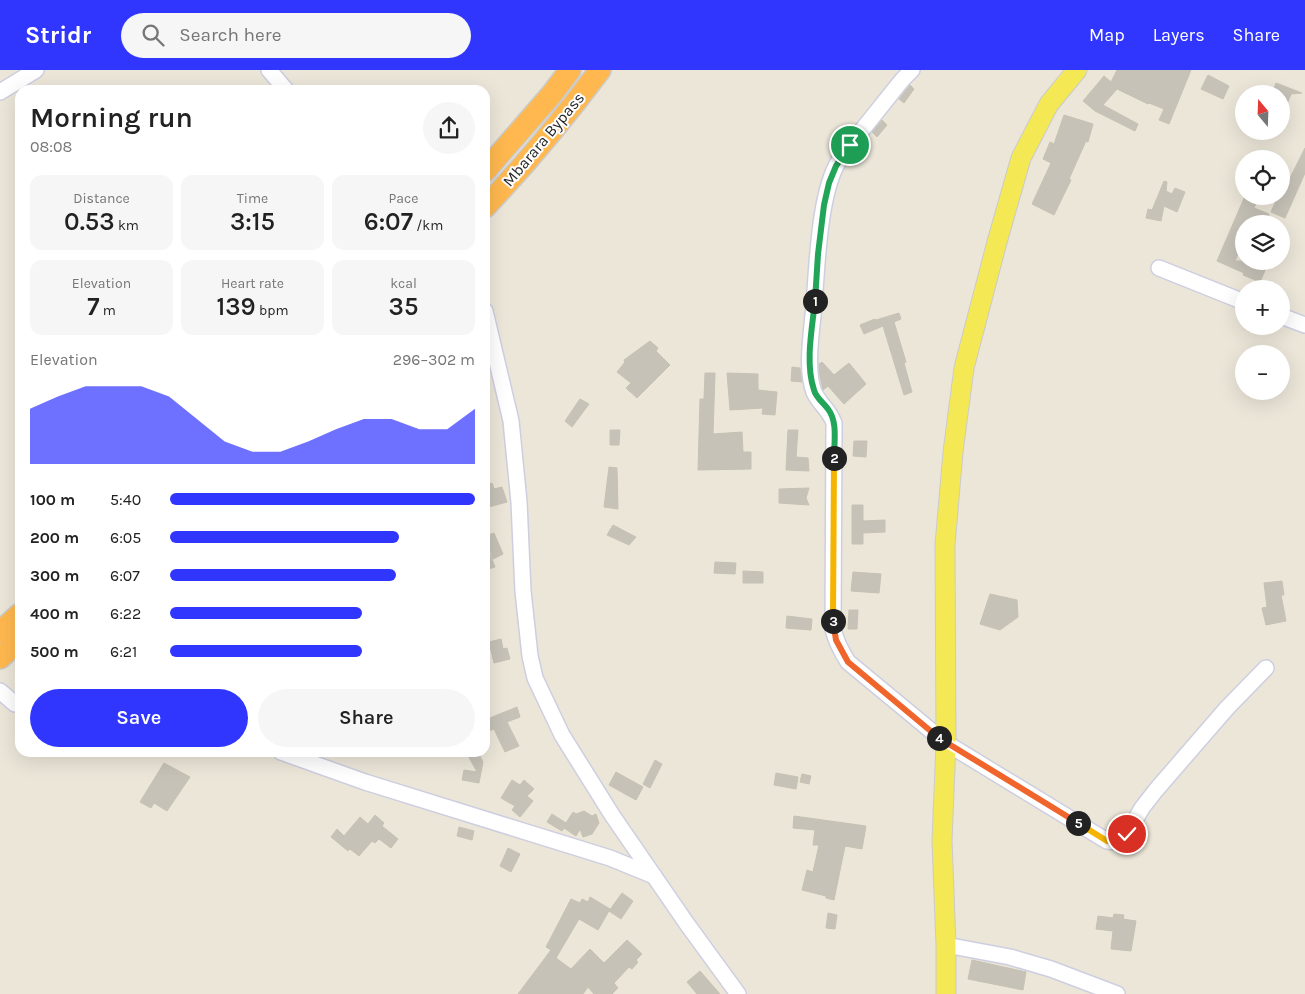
<!DOCTYPE html>
<html lang="en">
<head>
<meta charset="utf-8">
<style>
	body { margin:0; font-family:Karla,sans-serif; background:#f6f6f6; color:#222; height:100vh; display:flex; flex-direction:column; font-size:19px; white-space:nowrap }
	* { box-sizing:border-box; margin:0 }
	p { font-size:16px; color:#767676 }
	.icon { flex:none; width:28px; height:28px; fill:none; stroke:currentColor; stroke-width:2; stroke-linecap:round; stroke-linejoin:round }
	.map { position:relative; flex:1; overflow:hidden }
	.side { position:absolute; left:15px; top:15px; width:475px; height:672px; display:flex; flex-direction:column; background:#fff; border-radius:15px; box-shadow:0 5px 20px #0002 }
	.side>* { flex:none }
	.needle { width:32px; rotate:341deg }
	.controls { position:absolute; left:1235px; top:15px; display:grid; gap:10px }
	.controls a { display:grid; place-items:center; width:55px; height:55px; border-radius:50%; background:#fff; box-shadow:0 5px 20px #0002; font-size:25px }
	.pin { position:absolute; display:grid; place-items:center; width:42px; height:42px; color:#fff; margin:-21px; border:2px solid #fff; border-radius:50%; box-shadow:0 1px 5px #0007 }
	.km { position:absolute; width:25px; height:25px; margin:-12px; border-radius:50%; background:#222; color:#fff; font-size:14px; line-height:25px; text-align:center }
	.round { display:grid; place-items:center; flex:none; width:52px; height:52px; border-radius:26px; background:#f6f6f6 }
	.headline { display:flex; align-items:center; justify-content:space-between; height:85px; padding:0 15px }
	h1 { font-size:28px; font-weight:600; line-height:38px }
	.metrics { display:grid; grid-template-columns:repeat(3,1fr); gap:8px; height:85px; padding:5px 15px }
	.metrics div { display:grid; align-content:center; border-radius:12px; background:#f6f6f6; text-align:center }
	.metrics b { font-size:25px; font-weight:600 }
	.metrics small { font-size:14px; font-weight:400 }
	.metrics p { font-size:14px }
	.chart { height:140px; padding:10px 15px }
	.chart p { display:flex; justify-content:space-between }
	.chart svg { width:100%; height:90px; margin-top:5px; fill:#3136ff; opacity:.7 }
	.primary-button { display:flex; gap:10px; margin-top:auto; padding:10px 15px }
	.primary-button a { flex:1; height:58px; border-radius:30px; background:#3136ff; color:#fff; font-size:20px; font-weight:600; line-height:58px; text-align:center }
	.primary-button a+a { background:#f6f6f6; color:#222 }
	ul { padding:0 15px; list-style:none; font-size:16px }
	li { display:grid; grid-template-columns:80px 60px 1fr; align-items:center; height:38px }
	li i { height:12px; border-radius:6px; background:#3136ff }
	header { display:flex; align-items:center; gap:30px; box-sizing:border-box; height:70px; padding:0 25px; background:#3136ff; color:#fff }
	header strong { font-size:24px }
	nav { display:flex; gap:28px; margin-inline-start:auto; font-size:18px }
	.search { width:350px; height:45px; background:#f6f6f6; display:flex; align-items:center; gap:12px; box-sizing:border-box; padding:0 18px; border-radius:28px; color:#767676; font-size:19px }
	.map>svg:first-child { display:block }
</style>
</head>
<body>
<header>
<strong>Stridr</strong>
<div class="search"><svg class="icon" aria-label="search" viewBox="0 0 24 24"><circle cx="10" cy="10" r="6"/><path d="M15 15l6 6"/></svg>Search here</div>
<nav><a>Map</a><a>Layers</a><a>Share</a></nav>
</header>
<div class="map">
<svg width="1305" height="924" viewBox="0 0 1305 924">
	<rect width="100%" height="100%" fill="#ebe6d8"/>
	<g fill="#c6c2b8" stroke="#c6c2b2">
		<polygon points="1117,0 1191,0 1169,54 1159,50 1164,39 1149,33 1148,34 1117,19 1103,35 1138,54 1135,61 1095,41 1083,31 1104,6 1111,12"/>
		<polygon points="1208,5 1229,16 1223,29 1201,19"/>
		<polygon points="1276,13 1302,23 1291,24 1282,46 1281,24 1272,24"/>
		<polygon points="910,15 914,19 904,33 899,29"/>
		<polygon points="1064,45 1093,54 1088,72 1086,71 1069,109 1071,110 1054,145 1032,134 1051,93 1043,89 1050,72 1054,74"/>
		<polygon points="882,50 887,55 877,67 872,62"/>
		<polygon points="1305,78 1305,103 1285,148 1271,142 1278,126 1281,126 1281,119 1287,106 1290,108"/>
		<polygon points="1164,111 1167,112 1166,121 1172,124 1175,118 1185,122 1177,142 1164,136 1161,151 1146,148 1148,139 1152,140"/>
		<polygon points="1245,126 1259,126 1254,138 1269,144 1266,153 1253,149 1251,154 1244,154 1244,171 1235,191 1269,191 1260,212 1243,205 1244,203 1217,191"/>
		<polygon points="899,243 901,249 894,252 906,292 904,293 912,322 904,325 883,256 864,264 860,255 875,249 876,250"/>
		<polygon points="650,271 658,278 656,281 670,295 637,328 626,318 631,313 617,302 625,292 624,290"/>
		<polygon points="822,292 834,305 849,293 866,314 844,334 828,316 823,320 819,301 819,294"/>
		<polygon points="792,297 800,298 802,312 791,311"/>
		<polygon points="705,303 715,303 713,364 742,362 743,382 751,382 751,399 698,400 700,329 704,329"/>
		<polygon points="727,303 758,304 758,320 777,322 775,345 762,344 763,338 730,340"/>
		<polygon points="580,329 589,334 572,357 565,351"/>
		<polygon points="610,360 620,360 619,375 610,375"/>
		<polygon points="788,360 798,360 796,387 808,388 809,401 786,400"/>
		<polygon points="854,371 867,371 866,387 853,386"/>
		<polygon points="609,397 617,398 618,439 604,437"/>
		<polygon points="492,413 494,419 502,417 507,432 485,438 485,416"/>
		<polygon points="809,418 806,428 809,435 779,433 779,419"/>
		<polygon points="852,435 863,435 863,451 885,450 885,462 863,463 863,474 852,474"/>
		<polygon points="613,455 636,467 629,475 607,465"/>
		<polygon points="494,463 503,484 493,489 485,466"/>
		<polygon points="485,472 495,497 485,500"/>
		<polygon points="715,492 736,493 735,504 714,503"/>
		<polygon points="743,501 763,502 763,513 743,513"/>
		<polygon points="853,502 881,504 879,523 851,521"/>
		<polygon points="1282,511 1284,525 1281,525 1286,551 1266,555 1262,538 1267,537 1264,513"/>
		<polygon points="990,524 1017,530 1018,547 1000,560 980,554"/>
		<polygon points="849,540 858,540 857,559 848,559"/>
		<polygon points="787,546 812,549 811,560 786,558"/>
		<polygon points="501,569 503,579 507,578 510,589 494,593 489,572"/>
		<polygon points="517,637 520,647 507,652 519,676 505,682 494,659 485,662 485,650"/>
		<polygon points="466,682 478,682 483,692 479,713 462,710 464,700 477,702"/>
		<polygon points="655,690 662,694 650,718 643,714"/>
		<polygon points="164,693 190,707 167,741 154,733 151,738 140,732"/>
		<polygon points="616,702 643,717 636,730 609,715"/>
		<polygon points="776,703 798,707 796,719 774,715"/>
		<polygon points="802,704 811,706 809,714 800,712"/>
		<polygon points="512,710 520,715 524,710 534,719 527,726 533,731 520,747 512,740 515,736 501,728"/>
		<polygon points="584,741 592,746 596,744 599,753 592,764 583,767 580,759 576,766 564,758 562,761 547,752 552,744 566,753 573,742 576,744"/>
		<polygon points="375,745 384,753 382,756 398,769 391,778 379,769 375,773 372,771 359,786 350,779 348,781 331,767 337,759 344,766 360,747 368,754"/>
		<polygon points="794,746 866,756 862,779 845,776 834,830 826,828 826,826 802,820 807,800 813,802 819,775 813,775 815,760 793,758"/>
		<polygon points="459,757 474,761 472,770 457,766"/>
		<polygon points="508,778 520,784 511,802 500,796"/>
		<polygon points="622,823 633,831 621,849 609,841"/>
		<polygon points="590,827 610,839 598,860 579,849 556,888 571,899 590,879 604,893 627,870 642,884 636,890 638,892 632,899 629,897 614,913 618,918 612,924 594,924 588,917 583,924 518,924 551,880 546,877 571,829 580,833 582,829 588,832"/>
		<polygon points="828,843 837,845 835,859 826,858"/>
		<polygon points="1114,844 1124,845 1123,849 1136,851 1131,881 1111,879 1113,861 1096,859 1098,846 1113,848"/>
		<polygon points="972,890 1026,902 1023,920 968,909"/>
		<polygon points="700,901 720,924 697,924 687,912"/>
	</g>
	<g fill="none" stroke-linecap="round" stroke-linejoin="round">
		<defs>
			<g id="minor">
				<polyline points="269,0 286,20"/>
				<path d="M912,0L903,9C889,26 876,43 862,60C853,71 843,83 836,96C819,130 817,196 814,235C812,260 805,298 814,322C819,334 829,339 834,353L833,559C836,572 841,581 848,592L946,673L1102,768L1107,771L1117,772L1127,764L1142,738L1156,720L1227,638L1266,598"/>
				<polyline points="0,22 36,0"/>
				<polyline points="1159,198 1244,232"/>
				<polyline points="485,241 511,351 519,432 523,521 530,586 535,608 562,665 612,745 687,854 738,924"/>
				<polyline points="1281,246 1305,255"/>
				<polyline points="0,621 15,634 20,635"/>
				<polyline points="281,682 365,712 610,788 654,806"/>
				<polyline points="946,875 1010,887 1051,899 1117,924"/>
			</g>
			<polyline id="major" points="946,924 946,875 942,771 946,673 945,475 953,382 964,298 997,172 1021,88 1049,34 1077,0"/>
			<g id="highway">
				<polyline points="485,101 552,24 570,0"/>
				<path d="M485,137C526,94 564,48 600,0"/>
				<polyline points="0,562 20,544"/>
				<polyline points="0,588 20,570"/>
			</g>
		</defs>
		<use href="#minor" stroke="#cecee1" stroke-width="18"/>
		<use href="#major" stroke="#cbcbcb" stroke-width="21"/>
		<use href="#highway" stroke="#cbcbcb" stroke-width="24"/>
		<use href="#minor" stroke="#fff" stroke-width="15"/>
		<use href="#major" stroke="#f4e954" stroke-width="19"/>
		<use href="#highway" stroke="#ffb84f" stroke-width="21"/>
	</g>
	<g fill="none" stroke-linecap="round" stroke-linejoin="round">
		<defs>
			<polyline id="split-1" points="815,231 818,184 824,135 829,113 836,96 850,75"/>
			<path id="split-2" d="M815,231C812,259 805,293 814,320C816,328 823,332 828,339C838,352 834,372 834,388"/>
			<polyline id="split-3" points="833,551 834,388"/>
			<polyline id="split-4" points="833,551 836,570 848,592 939,668"/>
			<polyline id="split-5" points="939,668 1078,753"/>
			<polyline id="split-6" points="1078,753 1107,771 1117,772 1127,764"/>
		</defs>
		<use href="#split-1" stroke="#fff" stroke-width="10"/>
		<use href="#split-2" stroke="#fff" stroke-width="10"/>
		<use href="#split-3" stroke="#fff" stroke-width="10"/>
		<use href="#split-4" stroke="#fff" stroke-width="10"/>
		<use href="#split-5" stroke="#fff" stroke-width="10"/>
		<use href="#split-6" stroke="#fff" stroke-width="10"/>
		<use href="#split-1" stroke="#22a559" stroke-width="6"/>
		<use href="#split-2" stroke="#22a559" stroke-width="6"/>
		<use href="#split-3" stroke="#f5b400" stroke-width="6"/>
		<use href="#split-4" stroke="#f0652b" stroke-width="6"/>
		<use href="#split-5" stroke="#f0652b" stroke-width="6"/>
		<use href="#split-6" stroke="#f5b400" stroke-width="6"/>
	</g>
	<g text-anchor="middle" stroke-width="4" stroke-linejoin="round" paint-order="stroke">
		<g font-size="16" fill="#272727" stroke="#fff">
			<text transform="translate(543 69) rotate(-50)" y="6">Mbarara Bypass</text>
		</g>
	</g>
</svg>
<div class="controls">
<a><svg class="needle" viewBox="-14 -14 28 28"><path d="M0-13l5 13h-10z" fill="#e53935"/><path d="M0 13l5-13h-10z" fill="#767676"/></svg></a>
<a><svg class="icon" aria-label="locate" viewBox="0 0 24 24"><circle cx="12" cy="12" r="6"/><path d="M12 2v4M12 18v4M2 12h4M18 12h4"/></svg></a>
<a><svg class="icon" aria-label="layers" viewBox="0 0 24 24"><path d="M12 4l9 5-9 5-9-5zM3 14l9 5 9-5"/></svg></a>
<a>+</a>
<a>−</a>
</div>
<div class="pin" style="left:850px;top:75px;background:#1e9e55"><svg class="icon" aria-label="arrive" viewBox="0 0 24 24"><path d="M6 21V4h12l-3 4 3 4H6"/></svg></div>
<div class="pin" style="left:1127px;top:764px;background:#d93025"><svg class="icon" aria-label="check" viewBox="0 0 24 24"><path d="M5 12l5 5 9-10"/></svg></div>
<b class="km" style="left:815px;top:231px">1</b>
<b class="km" style="left:834px;top:388px">2</b>
<b class="km" style="left:833px;top:551px">3</b>
<b class="km" style="left:939px;top:668px">4</b>
<b class="km" style="left:1078px;top:753px">5</b>
<section class="side">
<div class="headline"><div><h1>Morning run</h1><p>08:08</p></div><a class="round"><svg class="icon" aria-label="share" viewBox="0 0 24 24"><path d="M12 15V3M7 8l5-5 5 5M5 13v7h14v-7"/></svg></a></div>
<div class="metrics">
<div><p>Distance</p><b>0.53<small> km</small></b></div>
<div><p>Time</p><b>3:15</b></div>
<div><p>Pace</p><b>6:07<small> /km</small></b></div>
</div>
<div class="metrics">
<div><p>Elevation</p><b>7<small> m</small></b></div>
<div><p>Heart rate</p><b>139<small> bpm</small></b></div>
<div><p>kcal</p><b>35</b></div>
</div>
<div class="chart"><p><span>Elevation</span>296–302 m</p>
<svg viewBox="0 0 160 44" preserveAspectRatio="none"><path d="M0 44V17L10 11L20 6L30 6L40 6L50 11L60 22L70 33L80 38L90 38L100 33L110 27L120 22L130 22L140 27L150 27L160 17V44z"/></svg>
</div>
<ul>
<li><b>100 m</b>5:40<i style="width:100%"></i></li>
<li><b>200 m</b>6:05<i style="width:75%"></i></li>
<li><b>300 m</b>6:07<i style="width:74%"></i></li>
<li><b>400 m</b>6:22<i style="width:63%"></i></li>
<li><b>500 m</b>6:21<i style="width:63%"></i></li>
</ul>
<div class="primary-button"><a>Save</a><a>Share</a></div>
</section>
</div>
</body>
</html>
